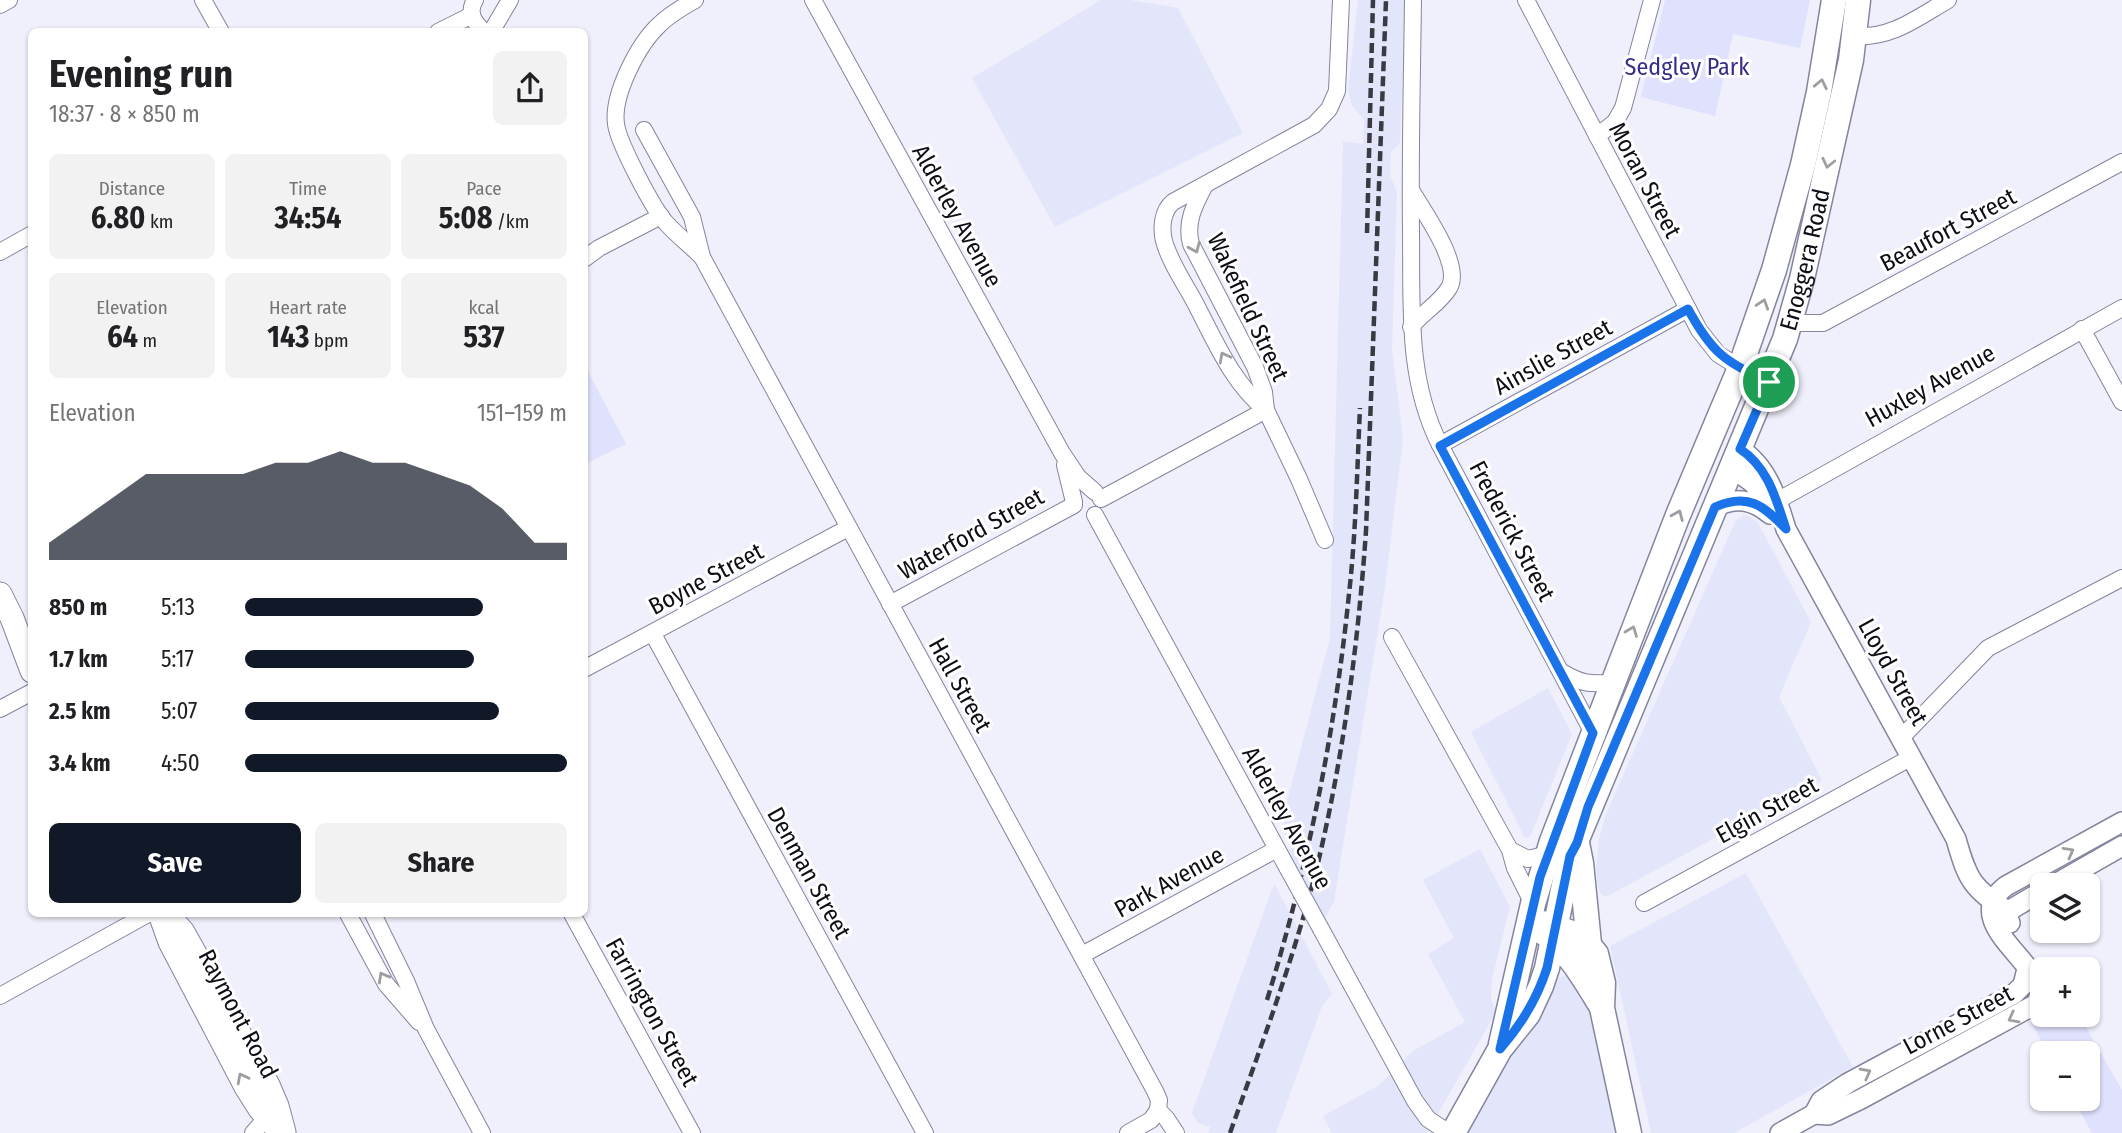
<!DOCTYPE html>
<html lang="en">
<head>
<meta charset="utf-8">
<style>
	body { margin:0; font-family:"Fira Sans Condensed",sans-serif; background:#f2f2f2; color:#202124; height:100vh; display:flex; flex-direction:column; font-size:26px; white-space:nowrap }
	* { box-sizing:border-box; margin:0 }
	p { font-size:23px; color:#757577 }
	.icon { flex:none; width:38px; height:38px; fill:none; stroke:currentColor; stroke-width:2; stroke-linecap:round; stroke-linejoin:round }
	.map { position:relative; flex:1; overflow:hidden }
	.panel { position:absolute; left:28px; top:28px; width:560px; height:889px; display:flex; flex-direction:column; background:#fff; border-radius:10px; box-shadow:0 2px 5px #0004 }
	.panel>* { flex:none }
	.controls { position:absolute; left:2030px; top:873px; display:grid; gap:14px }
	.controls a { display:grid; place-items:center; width:70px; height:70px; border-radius:10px; background:#fff; box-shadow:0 2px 5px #0004; font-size:35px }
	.pin { position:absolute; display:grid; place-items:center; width:60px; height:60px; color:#fff; margin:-30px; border:4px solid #fff; border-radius:50%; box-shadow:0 2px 7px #0007 }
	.round { display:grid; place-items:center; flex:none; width:74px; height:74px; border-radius:10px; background:#f2f2f2 }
	.summary { display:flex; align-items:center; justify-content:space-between; height:119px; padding:0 21px }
	h1 { font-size:38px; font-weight:700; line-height:52px }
	.metrics { display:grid; grid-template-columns:repeat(3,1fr); gap:10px; height:119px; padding:7px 21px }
	.metrics div { display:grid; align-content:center; border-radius:10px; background:#f2f2f2; text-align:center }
	.metrics b { font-size:30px; font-weight:700 }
	.metrics small { font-size:19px; font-weight:400 }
	.metrics p { font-size:19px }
	.chart { height:196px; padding:14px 21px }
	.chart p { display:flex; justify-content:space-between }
	.chart svg { width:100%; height:126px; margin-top:7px; fill:#111827; opacity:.7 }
	.button { display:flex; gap:14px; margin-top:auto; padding:14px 21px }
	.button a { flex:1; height:80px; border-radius:10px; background:#111827; color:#fff; font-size:28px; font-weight:700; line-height:80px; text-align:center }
	.button a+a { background:#f2f2f2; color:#202124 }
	ul { padding:0 21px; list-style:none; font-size:23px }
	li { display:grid; grid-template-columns:112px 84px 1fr; align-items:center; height:52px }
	li i { height:18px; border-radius:9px; background:#111827 }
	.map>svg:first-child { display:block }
</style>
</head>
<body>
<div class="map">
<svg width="2122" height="1133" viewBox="0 0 2122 1133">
	<rect width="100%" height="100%" fill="#eff0fb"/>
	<g fill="#e3e5fa">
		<polygon points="1101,0 1130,0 1178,8 1243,133 1055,227 972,78"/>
		<polygon points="1358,0 1405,0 1400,143 1391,152 1390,176 1397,192 1392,349 1403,439 1385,587 1334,901 1324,920 1288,851 1291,848 1284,832 1284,813 1330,638 1343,141 1363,144 1364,120 1352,105 1348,90"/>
		<polygon points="1744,515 1750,517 1758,523 1811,622 1779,697 1822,780 1606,897 1601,894 1598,888 1596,868 1599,839 1606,814 1736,520"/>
		<polygon points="1548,688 1572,734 1530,837 1525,838 1471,732"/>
		<polygon points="1480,849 1510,907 1492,979 1491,999 1496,1012 1427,1133 1332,1133 1323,1116 1379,1085 1413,1051 1465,1022 1428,954 1454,938 1423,880"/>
		<polygon points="1746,873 1853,1067 1734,1133 1651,1133 1610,946"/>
		<polygon points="1275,885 1332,994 1322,1006 1276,1133 1208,1133 1210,1127 1198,1123 1192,1113 1272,889"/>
		<polygon points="1568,974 1586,997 1616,1133 1468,1133 1553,981"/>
	</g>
	<g fill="#dfe1fd">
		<polygon points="1665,0 1810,0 1800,48 1733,34 1715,116 1641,97"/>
		<polygon points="585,366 626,444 585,464 584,464"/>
		<polygon points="2045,1015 2079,1015 2122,1090 2122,1133 2092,1133 2073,1099 2088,1099 2088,1054 2048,1053 2031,1022"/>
	</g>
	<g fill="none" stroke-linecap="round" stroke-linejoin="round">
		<defs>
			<g id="minor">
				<polyline points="203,0 221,32"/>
				<path d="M475,0C467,13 474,22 484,32"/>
				<path d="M695,0C683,7 670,14 660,24C638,44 612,95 616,124C618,142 654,211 667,224C678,236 691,246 702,257L1155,1091L1159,1100L1158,1110"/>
				<polyline points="813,0 1062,453 1078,477 1095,492"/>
				<path d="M1413,0C1412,77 1410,153 1411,230C1412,304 1406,378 1440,445L1593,733"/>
				<polyline points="1526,0 1699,330 1718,354 1740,368"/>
				<polyline points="0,5 9,0"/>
				<polyline points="438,32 472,15"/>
				<polyline points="491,32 510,0"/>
				<path d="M1854,36C1891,39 1917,18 1948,0"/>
				<polyline points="644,130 692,217 702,257"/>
				<polyline points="1597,136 1615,122 1623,108 1652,0"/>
				<path d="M1205,185C1195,204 1185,222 1191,244L1255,367L1264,392L1266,410L1299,479L1325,540"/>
				<polyline points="0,252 32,234"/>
				<polyline points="584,259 599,248 661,216"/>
				<polyline points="1791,323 1823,323 2122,162"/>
				<path d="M1411,327C1422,313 1440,303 1449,288C1463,265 1423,211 1411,190"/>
				<polyline points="2082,329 2122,402"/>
				<path d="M1266,410C1231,382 1214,338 1193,299C1183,281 1170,262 1164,241C1161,228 1162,211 1173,202L1314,125L1329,109L1337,91L1341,0"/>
				<polyline points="1440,445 1688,309"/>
				<polyline points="1065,465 1074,502"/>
				<polyline points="1101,499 1266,410"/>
				<polyline points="1777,501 2122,308"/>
				<polyline points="1095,515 1288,869"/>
				<polyline points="890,604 1074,505"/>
				<polyline points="653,634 925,1133"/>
				<polyline points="1392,637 1510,850 1515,868 1533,904"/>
				<polyline points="584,669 848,528"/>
				<path d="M1562,672C1582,684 1589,684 1612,683"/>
				<polyline points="0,709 32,692"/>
				<polyline points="1901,738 1988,648 2122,578"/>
				<polyline points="1510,850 1528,859 1548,854"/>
				<polyline points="1644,903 1912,757"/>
				<polyline points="348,914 386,984 419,1022"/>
				<polyline points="373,914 406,981 426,1029 482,1133"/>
				<polyline points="572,914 692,1133"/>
				<polyline points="1321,929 1415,1101 1428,1119 1449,1133"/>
				<polyline points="1082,955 1277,849"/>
				<polyline points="0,996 148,914"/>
				<polyline points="1158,1110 1166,1118 1176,1133"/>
				<polyline points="253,1133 267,1117"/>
				<polyline points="1128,1133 1151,1120 1158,1110"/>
			</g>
			<g id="tertiary">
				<path d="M1740,449C1768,467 1777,499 1786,529L1956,839C1968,881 1972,888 2009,912"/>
				<polyline points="1732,468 1753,483 1769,505"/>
				<path d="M1715,507C1736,497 1752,499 1770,514"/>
				<polyline points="2052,886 2122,846"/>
				<polyline points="2010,923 2008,918 2010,910 2042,891"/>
				<path d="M1814,1114L1828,1115L1861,1099L2036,1004C2060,970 1954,926 2006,886L2122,822"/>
				<polyline points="1780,1133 1814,1114 1821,1101 1848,1083 2014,994 2023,985 2027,969"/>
			</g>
			<g id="secondary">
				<polyline points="0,594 12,618 32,671"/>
				<polyline points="160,914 170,942 246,1087 260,1109 281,1133"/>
				<polyline points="167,914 183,932 268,1085 277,1106 284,1132"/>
			</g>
			<g id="primary">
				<polyline points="1577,843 1581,863 1589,944"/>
				<polyline points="1542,923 1581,936 1596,954 1603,983 1602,1008 1629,1133"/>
				<path d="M1543,932C1568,950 1584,978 1600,1004"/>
				<polyline points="1501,1044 1533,904 1552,841 1678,515 1740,368 1774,270 1803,165 1819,92 1834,0"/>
				<path id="s1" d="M1453,1133L1500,1049L1528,1014L1541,986L1547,968L1570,856L1785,339L1802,279L1851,60L1858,0"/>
			</g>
		</defs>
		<use href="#minor" stroke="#83859e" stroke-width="18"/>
		<use href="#tertiary" stroke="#83859e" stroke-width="22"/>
		<use href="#secondary" stroke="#83859e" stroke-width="25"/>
		<use href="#primary" stroke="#83859e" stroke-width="27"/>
		<use href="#minor" stroke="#fff" stroke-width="16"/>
		<use href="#tertiary" stroke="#fff" stroke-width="19"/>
		<use href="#secondary" stroke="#fff" stroke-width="23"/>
		<use href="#primary" stroke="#fff" stroke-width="24"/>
		<g stroke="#393a42" stroke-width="4.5" stroke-dasharray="10 5" stroke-linecap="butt">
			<polyline points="1367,233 1373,0"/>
			<path d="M1267,1000C1308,867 1335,732 1349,594C1356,532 1357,470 1360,408"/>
			<path d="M1230,1133C1261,1046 1293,961 1316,871C1343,760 1358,645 1366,531L1386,0"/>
		</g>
		<defs>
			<polyline id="minor-bridge" points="1288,869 1321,929"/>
		</defs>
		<use href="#minor-bridge" stroke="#83859e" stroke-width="18" stroke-linecap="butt"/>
		<use href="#minor-bridge" stroke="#fff" stroke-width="16"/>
	</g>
	<defs><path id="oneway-chevron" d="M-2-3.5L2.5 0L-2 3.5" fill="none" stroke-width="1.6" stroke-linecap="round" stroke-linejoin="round" transform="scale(1.75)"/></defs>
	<g stroke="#9e9ea1">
		<use href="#oneway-chevron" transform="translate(1821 84) rotate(-78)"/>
		<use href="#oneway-chevron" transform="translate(1828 163) rotate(103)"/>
		<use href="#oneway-chevron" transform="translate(1195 248) rotate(66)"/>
		<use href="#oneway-chevron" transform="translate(1763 304) rotate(-72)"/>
		<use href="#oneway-chevron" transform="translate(1224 357) rotate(-118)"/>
		<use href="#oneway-chevron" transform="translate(1678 515) rotate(-67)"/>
		<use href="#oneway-chevron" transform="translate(1632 631) rotate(-69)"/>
		<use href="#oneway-chevron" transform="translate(2069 852) rotate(-29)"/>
		<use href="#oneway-chevron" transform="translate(383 977) rotate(-119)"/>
		<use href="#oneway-chevron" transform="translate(2013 1018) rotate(152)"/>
		<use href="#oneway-chevron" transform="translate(1866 1073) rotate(-28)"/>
		<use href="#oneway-chevron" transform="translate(242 1078) rotate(-117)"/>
	</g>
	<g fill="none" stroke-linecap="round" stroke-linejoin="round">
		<defs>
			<path id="route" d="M1688,309C1712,353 1724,361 1769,382L1740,449C1768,467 1776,499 1786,529C1764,506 1748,492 1715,507L1611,753L1588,807L1577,843L1570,856L1547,968C1537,999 1522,1024 1500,1049L1540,877L1593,733L1440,446Z"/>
		</defs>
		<use href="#route" stroke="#fff" stroke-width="14"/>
		<use href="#route" stroke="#1a73e8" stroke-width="9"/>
	</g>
	<g text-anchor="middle" stroke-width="6" stroke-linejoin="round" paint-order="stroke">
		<g font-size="24" fill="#382d8a" stroke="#fff">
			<text x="1687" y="75">Sedgley Park</text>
		</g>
		<g font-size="24" fill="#0c0d15" stroke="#fff">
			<text transform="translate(1645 180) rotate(62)" y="8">Moran Street</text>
			<text transform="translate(957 216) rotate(61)" y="8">Alderley Avenue</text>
			<text transform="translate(1948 230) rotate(-28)" y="8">Beaufort Street</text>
			<text dy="8" stroke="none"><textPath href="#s1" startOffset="947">Enoggera Road</textPath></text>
			<text transform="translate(1248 307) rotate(65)" y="8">Wakefield Street</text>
			<text transform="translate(1553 357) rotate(-29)" y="8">Ainslie Street</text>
			<text transform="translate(1930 386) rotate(-29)" y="8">Huxley Avenue</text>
			<text transform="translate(1512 531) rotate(62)" y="8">Frederick Street</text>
			<text transform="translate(971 534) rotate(-29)" y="8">Waterford Street</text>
			<text transform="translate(706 579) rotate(-28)" y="8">Boyne Street</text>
			<text transform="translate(1893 672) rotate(61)" y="8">Lloyd Street</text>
			<text transform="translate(960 685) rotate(61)" y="8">Hall Street</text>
			<text transform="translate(1767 810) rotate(-29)" y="8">Elgin Street</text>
			<text transform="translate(1287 818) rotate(61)" y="8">Alderley Avenue</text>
			<text transform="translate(809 873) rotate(61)" y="8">Denman Street</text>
			<text transform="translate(1169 882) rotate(-29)" y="8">Park Avenue</text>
			<text transform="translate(652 1012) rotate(61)" y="8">Farrington Street</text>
			<text transform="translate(238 1014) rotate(62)" y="8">Raymont Road</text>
			<text transform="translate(1958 1020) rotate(-28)" y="8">Lorne Street</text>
		</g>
	</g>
</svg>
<div class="controls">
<a><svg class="icon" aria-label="layers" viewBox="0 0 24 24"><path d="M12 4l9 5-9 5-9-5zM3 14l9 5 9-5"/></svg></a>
<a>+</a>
<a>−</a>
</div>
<div class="pin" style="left:1769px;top:382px;background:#1e9e55"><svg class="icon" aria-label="arrive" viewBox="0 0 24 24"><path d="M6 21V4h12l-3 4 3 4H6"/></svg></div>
<section class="panel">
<div class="summary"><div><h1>Evening run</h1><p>18:37 · 8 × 850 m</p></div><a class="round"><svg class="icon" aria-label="share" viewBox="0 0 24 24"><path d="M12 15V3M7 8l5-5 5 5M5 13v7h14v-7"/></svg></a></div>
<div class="metrics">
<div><p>Distance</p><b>6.80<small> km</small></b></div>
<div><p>Time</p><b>34:54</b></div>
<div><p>Pace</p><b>5:08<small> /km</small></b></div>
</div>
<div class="metrics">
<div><p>Elevation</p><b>64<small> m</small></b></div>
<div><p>Heart rate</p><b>143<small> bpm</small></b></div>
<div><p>kcal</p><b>537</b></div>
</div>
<div class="chart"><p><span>Elevation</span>151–159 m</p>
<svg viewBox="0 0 160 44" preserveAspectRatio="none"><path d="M0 44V38L10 30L20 22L30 14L40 14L50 14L60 14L70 10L80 10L90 6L100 10L110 10L120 14L130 18L140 26L150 38L160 38V44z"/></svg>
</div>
<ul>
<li><b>850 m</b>5:13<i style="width:74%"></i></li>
<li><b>1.7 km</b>5:17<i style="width:71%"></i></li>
<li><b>2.5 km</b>5:07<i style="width:79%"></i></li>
<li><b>3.4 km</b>4:50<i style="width:100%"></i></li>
</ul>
<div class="button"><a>Save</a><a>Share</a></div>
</section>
</div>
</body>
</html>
